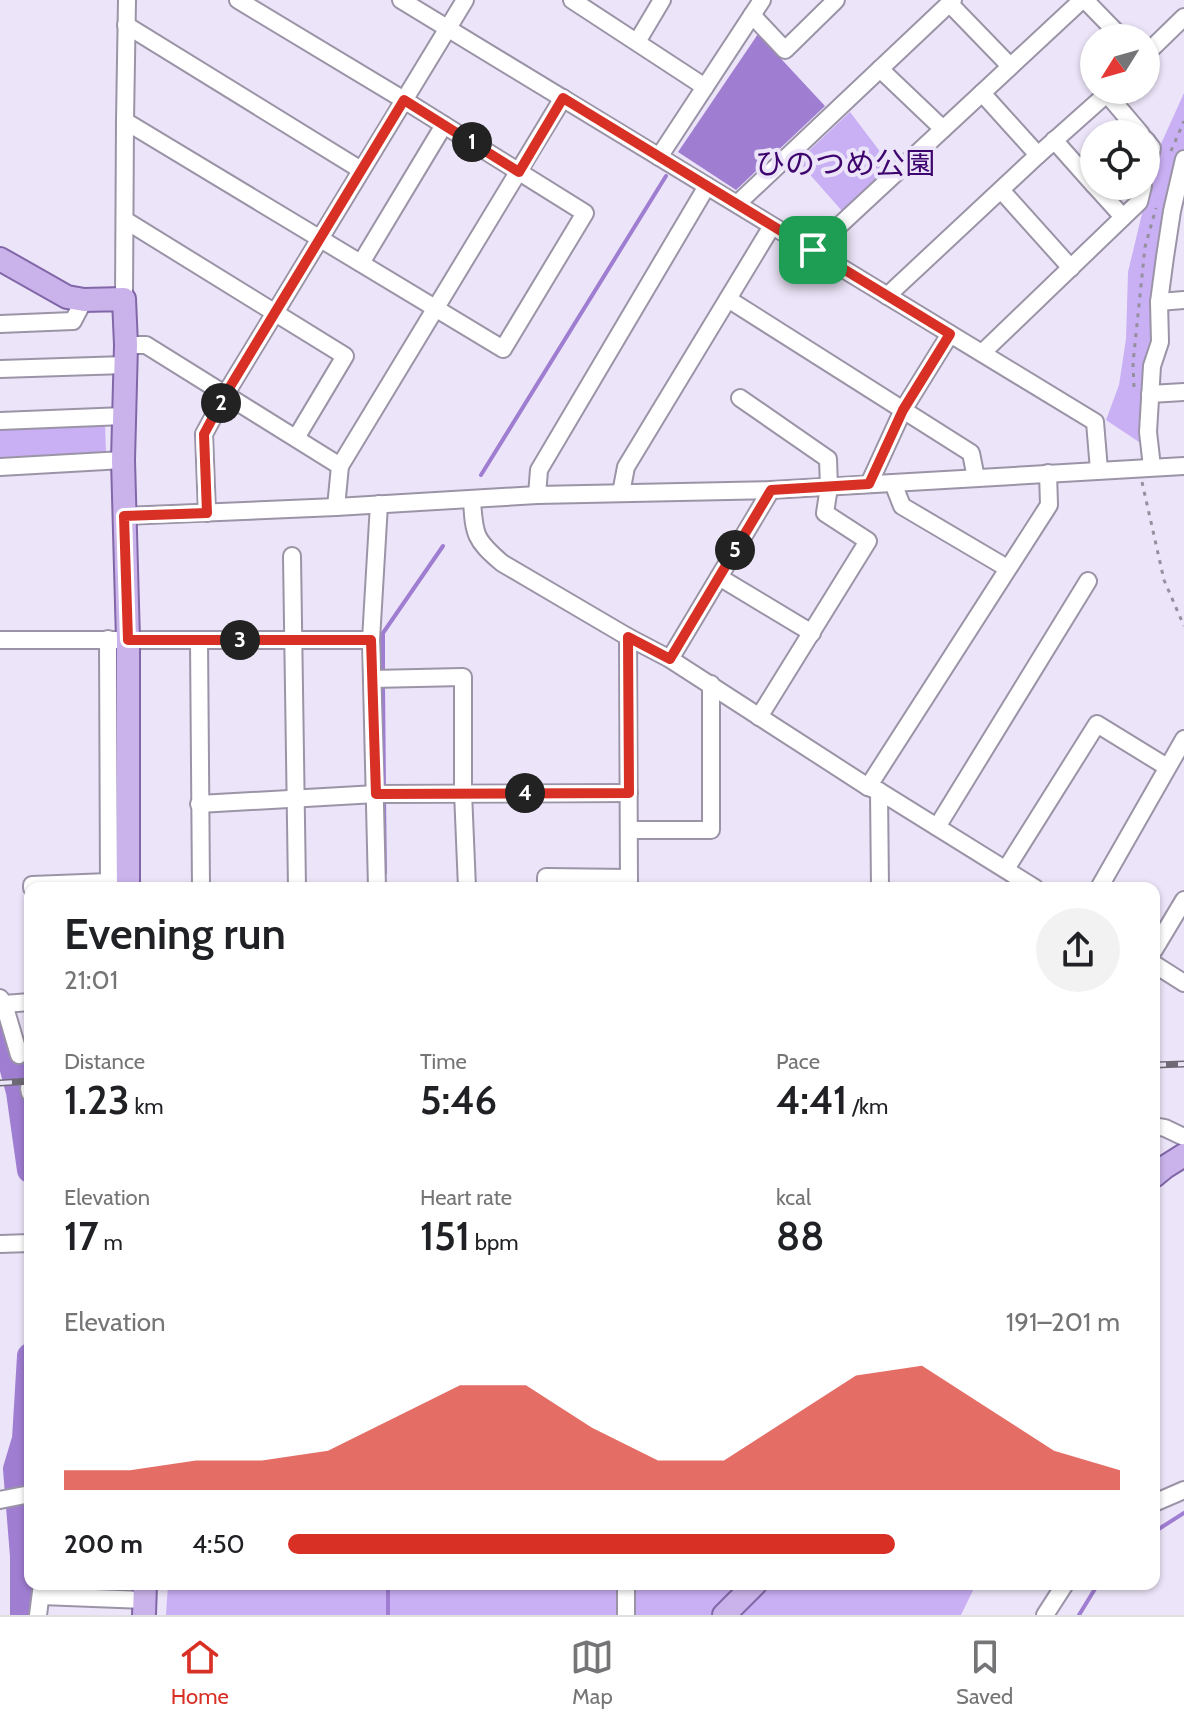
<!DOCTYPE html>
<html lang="en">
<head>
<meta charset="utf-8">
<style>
	body { margin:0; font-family:Cabin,"Noto Sans JP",sans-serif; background:#f2f2f2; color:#202124; height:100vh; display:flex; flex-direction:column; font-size:30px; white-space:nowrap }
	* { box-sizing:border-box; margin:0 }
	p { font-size:26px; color:#757577 }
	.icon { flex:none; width:44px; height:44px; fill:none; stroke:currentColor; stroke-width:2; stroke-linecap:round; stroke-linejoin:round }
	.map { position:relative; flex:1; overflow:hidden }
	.side { position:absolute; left:24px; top:882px; width:1136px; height:708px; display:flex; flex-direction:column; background:#fff; border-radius:16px; box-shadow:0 2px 6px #0004 }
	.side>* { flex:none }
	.needle { width:52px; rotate:233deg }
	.tools { position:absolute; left:1080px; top:24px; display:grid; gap:16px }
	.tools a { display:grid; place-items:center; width:80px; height:80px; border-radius:50%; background:#fff; box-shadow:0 2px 6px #0004; font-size:40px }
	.pin { position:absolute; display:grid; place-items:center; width:68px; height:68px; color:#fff; margin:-34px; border-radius:16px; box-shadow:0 4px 12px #0006 }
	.km { position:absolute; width:40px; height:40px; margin:-20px; border-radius:50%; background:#222; color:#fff; font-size:22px; line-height:40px; text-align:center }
	.round { display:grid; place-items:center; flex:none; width:84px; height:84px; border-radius:42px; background:#f2f2f2 }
	.summary { display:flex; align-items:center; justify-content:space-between; height:136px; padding:0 40px }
	h1 { font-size:44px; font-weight:600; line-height:60px }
	.stats { display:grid; grid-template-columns:repeat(3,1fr); gap:12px; height:136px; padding:8px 40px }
	.stats div { display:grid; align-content:center }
	.stats b { font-size:40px; font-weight:600 }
	.stats small { font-size:22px; font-weight:400 }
	.stats p { font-size:22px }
	.chart { height:224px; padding:16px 40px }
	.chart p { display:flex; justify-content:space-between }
	.chart svg { width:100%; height:144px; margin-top:8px; fill:#d93025; opacity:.7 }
	ul { padding:0 40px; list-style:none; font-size:26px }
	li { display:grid; grid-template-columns:128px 96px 1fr; align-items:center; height:60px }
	li i { height:20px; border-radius:10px; background:#d93025 }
	.tab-bar { display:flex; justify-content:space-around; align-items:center; height:112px; border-top:2px solid #e0e0e0; background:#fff; font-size:22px; color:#757577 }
	.tab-bar a { display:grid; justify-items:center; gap:4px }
	.tab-bar .on { color:#d93025 }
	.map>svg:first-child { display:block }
</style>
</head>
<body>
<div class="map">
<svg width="1184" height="1615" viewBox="0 0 1184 1615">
	<rect width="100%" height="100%" fill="#ece5f9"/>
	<g fill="#c9aff3">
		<polygon points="1184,93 1184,149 1172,178 1158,243 1152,334 1145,357 1143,393 1145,446 1106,420 1119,385 1126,339 1128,272 1156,155"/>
		<polygon points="850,112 891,166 842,211 798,161"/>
		<polygon points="105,422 106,455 0,461 0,426"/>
		<polygon points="168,1584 976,1584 961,1615 166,1615"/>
	</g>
	<polygon fill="#9f7dd1" points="758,34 825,106 736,190 678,152"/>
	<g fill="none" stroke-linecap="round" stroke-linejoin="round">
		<g stroke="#9f7dd1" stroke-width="4">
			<polyline points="481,475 666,176"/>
			<polyline points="383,673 383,633 443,546"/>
			<polyline points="383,682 384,789"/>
			<polyline points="384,798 385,873"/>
			<polyline points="1154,1532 1184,1513"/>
			<polyline points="388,1584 388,1615"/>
			<polyline points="1079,1615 1098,1584"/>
		</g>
		<g stroke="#9f7dd1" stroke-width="26">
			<polyline points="0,1021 19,1092 30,1170"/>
			<polyline points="23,1615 23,1556 16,1469 25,1439 30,1356"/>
		</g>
		<defs>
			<g id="minor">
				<polyline points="401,0 1095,422 1099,470"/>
				<polyline points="572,0 705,87"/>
				<polyline points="1085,0 1122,38"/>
				<polyline points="949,3 1010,66"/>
				<polyline points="752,15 785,50 836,0"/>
				<polyline points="126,25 361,170"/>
				<polyline points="637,42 662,0"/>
				<polyline points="1146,54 1184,17"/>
				<polyline points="880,69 943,129"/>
				<polyline points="982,93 1038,155"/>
				<polyline points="1107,94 1141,134"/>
				<polyline points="125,121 503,349 585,213 404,100 238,0"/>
				<polyline points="1054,140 1094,185"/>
				<polyline points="1146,140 1152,148 1146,173"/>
				<polyline points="659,157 762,0"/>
				<polyline points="1095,186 1123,217"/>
				<polyline points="1001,190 1071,268"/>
				<polyline points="737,204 953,0"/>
				<polyline points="125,220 345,356 296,438"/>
				<polyline points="813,250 1082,0"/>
				<polyline points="361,263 444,125"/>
				<polyline points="887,296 1038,155 1111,90"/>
				<polyline points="124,299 125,121 127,0"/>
				<polyline points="728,299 971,453 976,478"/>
				<polyline points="1159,302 1184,300"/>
				<polyline points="0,324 73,321 84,300"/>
				<polyline points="126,345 146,345 340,466 336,507"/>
				<polyline points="982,353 1139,202 1143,186"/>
				<polyline points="0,369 125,365"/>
				<polyline points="1150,394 1184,392"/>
				<polyline points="740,398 828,459 829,487 825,513 868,541 759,717"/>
				<polyline points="0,421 124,416"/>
				<polyline points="340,466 563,98"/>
				<polyline points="0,467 123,460"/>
				<polyline points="1152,467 1148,432 1152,366 1160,342 1159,302 1165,257 1172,211 1184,159"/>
				<polyline points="893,483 902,506 1007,568"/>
				<polyline points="869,484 903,410 950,334"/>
				<polyline points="621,493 626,467 772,226"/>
				<polyline points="537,495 539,470 707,186"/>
				<path d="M472,500C474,535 475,540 502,563L628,637L670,659L868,787L879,791L1035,888"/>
				<polyline points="207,513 204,434 225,395 465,0"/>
				<polyline points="124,516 336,507 537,495 771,490 1184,466"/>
				<polyline points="292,556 297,888"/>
				<polyline points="719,577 812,633"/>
				<polyline points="628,637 629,888"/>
				<polyline points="108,639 109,888"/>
				<polyline points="0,640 371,640"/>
				<polyline points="199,640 201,888"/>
				<polyline points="670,659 771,490"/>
				<polyline points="372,679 463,677 463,792 467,888"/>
				<polyline points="868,787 1049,505 1048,473"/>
				<polyline points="879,791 880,888"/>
				<polyline points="199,804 376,794 629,793"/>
				<polyline points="937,827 1088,581"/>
				<polyline points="629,830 711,830 711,684"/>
				<polyline points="1006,869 1097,724 1167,767"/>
				<polyline points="32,888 32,885 109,882"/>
				<polyline points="377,888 371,640 379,504"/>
				<polyline points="546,888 546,877 629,878"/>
				<polyline points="1099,888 1184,739"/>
				<polyline points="1154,950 1184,900"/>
				<polyline points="1154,964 1184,983"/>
				<polyline points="0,998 4,1004 19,1055"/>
				<polyline points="4,1004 30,1002"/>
				<polyline points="29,1088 30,1093"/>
				<polyline points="1154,1126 1165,1128 1184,1137"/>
				<polyline points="0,1244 30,1243"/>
				<polyline points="0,1500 30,1494"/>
				<polyline points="1154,1503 1184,1490"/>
				<polyline points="626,1584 626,1615"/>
				<polyline points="41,1596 145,1600"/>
				<polyline points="38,1615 42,1584"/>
				<polyline points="1045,1615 1065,1584"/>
			</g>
			<g id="major">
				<polyline points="0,259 67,297 84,300 124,299 126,345 123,460 128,640 128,888"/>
				<polyline points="1154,1176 1165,1167 1184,1155"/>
				<polyline points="144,1615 145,1584"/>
				<polyline points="724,1615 755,1584"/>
			</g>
		</defs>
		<use href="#minor" stroke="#9b94a7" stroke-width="20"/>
		<use href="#major" stroke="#8167a7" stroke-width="26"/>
		<g stroke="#95909e" stroke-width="3" stroke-dasharray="4 6" stroke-linecap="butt">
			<polyline points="1171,151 1184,121"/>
			<polyline points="1134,387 1133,363 1145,247 1156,208"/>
			<polyline points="1142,482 1164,580 1184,626"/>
		</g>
		<use href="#minor" stroke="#fff" stroke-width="16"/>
		<use href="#major" stroke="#cab3eb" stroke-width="22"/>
		<defs>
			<g id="rail">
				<polyline points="1154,1065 1184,1064"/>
				<polyline points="0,1083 30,1081"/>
			</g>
		</defs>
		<use href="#rail" stroke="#6e6a75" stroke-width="7"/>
		<use href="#rail" stroke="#ece5f9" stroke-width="4" stroke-dasharray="12" stroke-linecap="butt"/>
	</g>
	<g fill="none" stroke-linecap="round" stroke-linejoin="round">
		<defs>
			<polygon id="route" points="563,98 950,334 903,410 869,484 771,490 670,659 628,637 629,793 376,794 371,640 128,640 124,516 207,513 204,434 225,395 404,100 519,172"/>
		</defs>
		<use href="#route" stroke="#fff" stroke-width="16"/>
		<use href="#route" stroke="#d93025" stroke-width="10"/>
	</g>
	<g text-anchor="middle" stroke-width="8" stroke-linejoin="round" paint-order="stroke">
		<g font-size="30" fill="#3f056e" stroke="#ece5f9">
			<text x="845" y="174">ひのつめ公園</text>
		</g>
	</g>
</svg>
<div class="tools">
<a><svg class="needle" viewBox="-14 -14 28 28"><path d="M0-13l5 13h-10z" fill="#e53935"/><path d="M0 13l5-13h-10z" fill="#757577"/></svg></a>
<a><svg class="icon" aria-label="locate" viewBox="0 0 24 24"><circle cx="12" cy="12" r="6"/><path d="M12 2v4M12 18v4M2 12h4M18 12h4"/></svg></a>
</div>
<div class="pin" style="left:813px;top:250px;background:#1e9e55"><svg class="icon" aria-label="arrive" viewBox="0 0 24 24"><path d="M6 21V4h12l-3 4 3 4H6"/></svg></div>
<b class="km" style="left:472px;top:142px">1</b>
<b class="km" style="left:221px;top:403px">2</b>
<b class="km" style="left:240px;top:640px">3</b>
<b class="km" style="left:525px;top:793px">4</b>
<b class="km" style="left:735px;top:550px">5</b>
<section class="side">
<div class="summary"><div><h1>Evening run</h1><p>21:01</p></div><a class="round"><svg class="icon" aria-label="share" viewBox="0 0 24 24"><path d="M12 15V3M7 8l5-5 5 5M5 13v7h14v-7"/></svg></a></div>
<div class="stats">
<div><p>Distance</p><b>1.23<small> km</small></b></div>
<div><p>Time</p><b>5:46</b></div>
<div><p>Pace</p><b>4:41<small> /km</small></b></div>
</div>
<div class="stats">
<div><p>Elevation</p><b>17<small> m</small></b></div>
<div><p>Heart rate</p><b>151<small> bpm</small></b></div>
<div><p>kcal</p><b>88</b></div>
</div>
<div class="chart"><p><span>Elevation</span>191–201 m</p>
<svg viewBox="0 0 160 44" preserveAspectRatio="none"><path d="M0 44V38L10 38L20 35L30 35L40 32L50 22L60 12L70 12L80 25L90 35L100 35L110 22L120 9L130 6L140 19L150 32L160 38V44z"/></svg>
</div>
<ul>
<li><b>200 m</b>4:50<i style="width:73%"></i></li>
</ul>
</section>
</div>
<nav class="tab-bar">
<a class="on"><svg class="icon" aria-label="home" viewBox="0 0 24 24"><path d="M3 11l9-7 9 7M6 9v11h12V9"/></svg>Home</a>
<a><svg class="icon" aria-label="map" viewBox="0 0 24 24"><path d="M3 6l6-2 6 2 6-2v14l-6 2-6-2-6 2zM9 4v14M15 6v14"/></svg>Map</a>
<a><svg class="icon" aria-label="saved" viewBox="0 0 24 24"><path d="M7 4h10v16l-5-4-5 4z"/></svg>Saved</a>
</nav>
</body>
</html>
